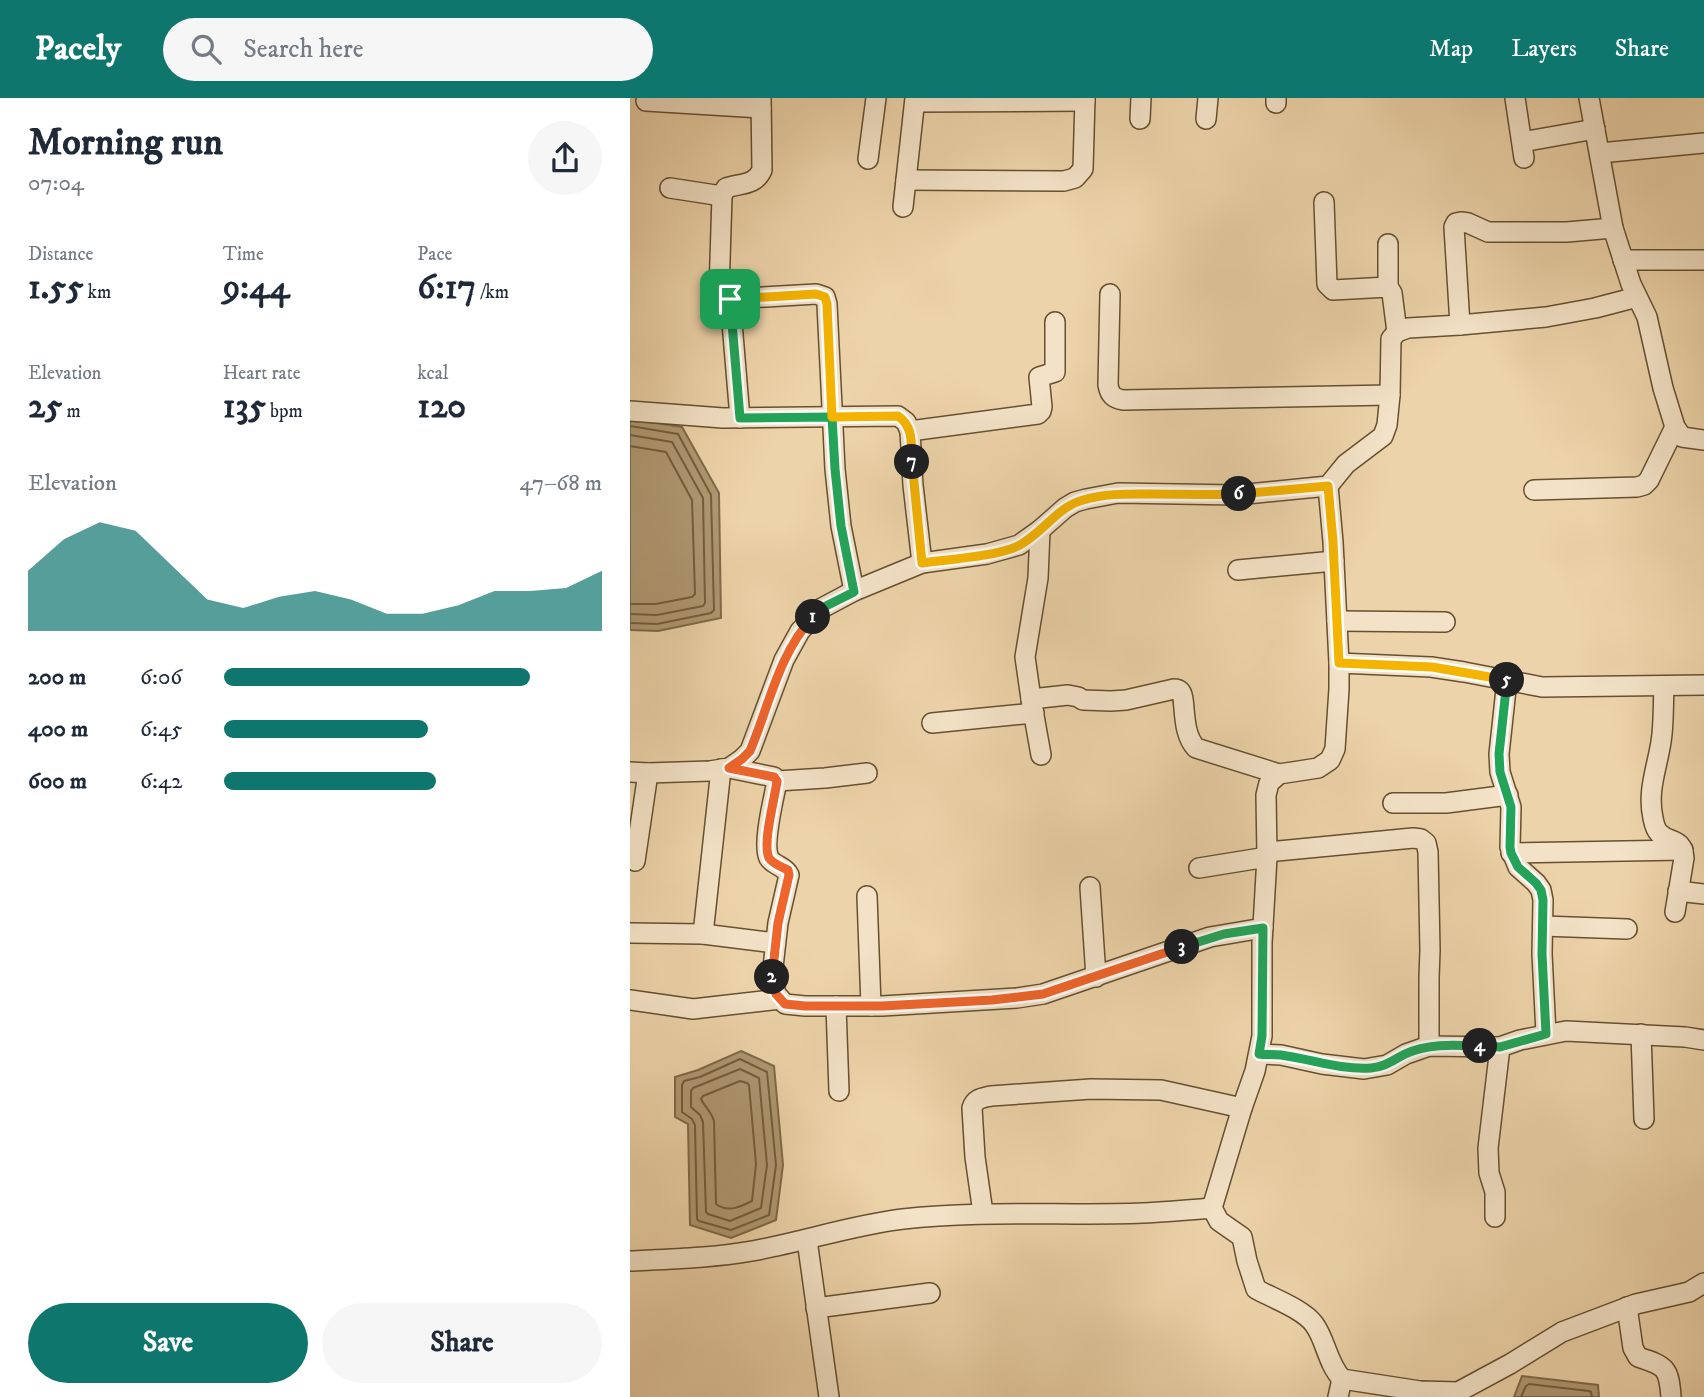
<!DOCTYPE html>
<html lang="en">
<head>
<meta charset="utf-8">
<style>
	body { margin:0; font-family:"IM FELL DW Pica",serif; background:#f6f6f7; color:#1f2937; height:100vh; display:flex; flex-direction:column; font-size:26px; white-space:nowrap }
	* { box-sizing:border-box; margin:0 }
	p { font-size:23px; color:#747a83 }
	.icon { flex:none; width:38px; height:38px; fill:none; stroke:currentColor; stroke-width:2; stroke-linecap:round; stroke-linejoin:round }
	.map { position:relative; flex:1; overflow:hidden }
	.panel { display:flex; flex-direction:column; background:#fff; width:630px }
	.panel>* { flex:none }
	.pin { position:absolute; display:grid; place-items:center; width:60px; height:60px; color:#fff; margin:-30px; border-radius:14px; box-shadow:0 4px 10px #0006 }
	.km { position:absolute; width:35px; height:35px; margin:-18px; border-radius:50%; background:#222; color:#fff; font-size:19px; line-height:35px; text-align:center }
	.round { display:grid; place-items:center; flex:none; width:74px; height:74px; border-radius:37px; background:#f6f6f7 }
	.headline { display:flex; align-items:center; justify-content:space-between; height:119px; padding:0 28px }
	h1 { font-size:38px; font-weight:800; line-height:52px }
	.figures { display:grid; grid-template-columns:repeat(3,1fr); gap:10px; height:119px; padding:7px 28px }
	.figures div { display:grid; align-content:center }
	.figures b { font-size:35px; font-weight:800 }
	.figures small { font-size:19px; font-weight:400 }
	.figures p { font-size:19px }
	.chart { height:196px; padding:14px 28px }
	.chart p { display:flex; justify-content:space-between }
	.chart svg { width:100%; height:126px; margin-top:7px; fill:#0f766e; opacity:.7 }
	.cta { display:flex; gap:14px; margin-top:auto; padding:14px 28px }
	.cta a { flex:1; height:80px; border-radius:42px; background:#0f766e; color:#fff; font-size:28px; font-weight:800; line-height:80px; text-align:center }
	.cta a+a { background:#f6f6f7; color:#1f2937 }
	ul { padding:0 28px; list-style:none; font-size:23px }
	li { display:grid; grid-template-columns:112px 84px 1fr; align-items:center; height:52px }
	li i { height:18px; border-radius:9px; background:#0f766e }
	header { display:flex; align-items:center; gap:42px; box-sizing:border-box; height:98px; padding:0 35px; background:#0f766e; color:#fff }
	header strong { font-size:33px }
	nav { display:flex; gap:38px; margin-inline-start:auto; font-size:24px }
	.search { width:490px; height:63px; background:#f6f6f7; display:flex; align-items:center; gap:18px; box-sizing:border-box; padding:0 24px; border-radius:38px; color:#747a83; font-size:26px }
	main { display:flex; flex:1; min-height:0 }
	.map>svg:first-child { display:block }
</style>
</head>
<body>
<header>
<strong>Pacely</strong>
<div class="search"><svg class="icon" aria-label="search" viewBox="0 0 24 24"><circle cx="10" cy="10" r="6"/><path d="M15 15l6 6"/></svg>Search here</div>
<nav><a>Map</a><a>Layers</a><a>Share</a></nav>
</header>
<main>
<section class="panel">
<div class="headline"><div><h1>Morning run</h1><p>07:04</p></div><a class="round"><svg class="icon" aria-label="share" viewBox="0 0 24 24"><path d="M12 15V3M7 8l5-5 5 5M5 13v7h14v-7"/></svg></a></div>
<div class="figures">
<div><p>Distance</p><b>1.55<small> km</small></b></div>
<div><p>Time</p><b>9:44</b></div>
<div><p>Pace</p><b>6:17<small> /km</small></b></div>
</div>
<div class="figures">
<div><p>Elevation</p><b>25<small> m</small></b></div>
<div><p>Heart rate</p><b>135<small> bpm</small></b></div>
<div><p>kcal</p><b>120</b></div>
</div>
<div class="chart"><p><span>Elevation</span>47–68 m</p>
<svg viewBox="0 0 160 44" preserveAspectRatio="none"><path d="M0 44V23L10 12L20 6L30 9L40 21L50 33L60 36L70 32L80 30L90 33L100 38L110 38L120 35L130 30L140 30L150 29L160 23V44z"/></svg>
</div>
<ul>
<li><b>200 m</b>6:06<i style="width:81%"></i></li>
<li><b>400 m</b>6:45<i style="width:54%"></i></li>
<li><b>600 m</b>6:42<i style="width:56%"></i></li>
</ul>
<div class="cta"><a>Save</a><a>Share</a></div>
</section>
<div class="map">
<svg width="1074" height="1299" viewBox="0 0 1074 1299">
	<rect width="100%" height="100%" fill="#edd3a9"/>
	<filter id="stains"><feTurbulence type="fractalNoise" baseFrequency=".00286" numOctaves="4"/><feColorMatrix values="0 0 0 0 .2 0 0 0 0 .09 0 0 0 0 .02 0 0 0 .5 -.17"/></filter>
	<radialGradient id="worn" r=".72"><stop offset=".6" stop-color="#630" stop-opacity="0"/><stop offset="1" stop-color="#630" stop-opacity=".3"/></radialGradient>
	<g fill="#af9872" stroke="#7f6a48" stroke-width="2">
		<polygon points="0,321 52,329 89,395 91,520 28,533 0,532"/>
		<polygon points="111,953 144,968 153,1067 146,1122 101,1140 60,1127 58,1026 45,1019 45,979 68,972"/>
		<polygon points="892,1278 968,1287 969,1299 884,1299"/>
	</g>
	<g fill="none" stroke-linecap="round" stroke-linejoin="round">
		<g stroke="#745e3d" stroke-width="2">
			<polyline points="0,328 48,336 81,397 84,512 81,515 27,526 0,525"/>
			<polyline points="0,337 42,344 73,400 75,505 73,508 27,517 0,516"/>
			<polyline points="0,348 36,354 62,402 65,496 62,499 26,506 0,506"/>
			<polygon points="110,961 137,974 146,1067 139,1117 101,1132 69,1123 67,1121 65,1027 62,1021 52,1014 52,987 54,983 70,979"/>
			<polygon points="110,971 129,980 137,1067 131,1110 100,1123 78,1116 76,1114 73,1024 70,1017 61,1009 61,993 63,990"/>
			<path d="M110,983L117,985L119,987L126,1066L122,1103C110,1109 98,1115 86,1106L84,1023C81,1013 74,1008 71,1001L73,998Z"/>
			<polyline points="891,1299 896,1288 899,1286 959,1293 961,1294 962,1299"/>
		</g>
		<defs>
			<g id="minor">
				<path d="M131,0L132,72C125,88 110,85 96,90L92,98L89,194L92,199L100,201L186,196L195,199L197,206L205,371L211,428L224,493"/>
				<polyline points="885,0 894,60"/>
				<polyline points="959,0 983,130 1001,186 1017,219 1033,290 1045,329 1052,339 1074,342"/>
				<polyline points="16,3 131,10"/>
				<polyline points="285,4 455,3"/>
				<polyline points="646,5 646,0"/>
				<polyline points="510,21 511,0"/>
				<polyline points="576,21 578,0"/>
				<polyline points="892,44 965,31"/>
				<polyline points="970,55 1074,45"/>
				<polyline points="238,61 246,0"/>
				<polyline points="276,82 434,83 445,80 453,71 455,0"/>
				<polyline points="40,90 92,98"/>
				<polyline points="694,104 697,186 703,192 758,189 762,195 767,234"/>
				<polyline points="273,109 285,0"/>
				<polyline points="758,146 758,189"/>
				<polyline points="993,162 1074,162"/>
				<path d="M480,196L478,287C480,297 483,300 493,302L760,297"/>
				<polyline points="100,201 110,320"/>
				<polyline points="830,227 824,129 826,125 831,124 838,125 858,134 937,134 983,130"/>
				<polyline points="0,313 93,320 268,318 276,324 280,333 283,387 292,465"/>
				<polyline points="280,333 408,316 411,313 412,309 409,279 425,274 425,224"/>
				<polyline points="904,392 1007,389 1014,387 1019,382 1045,329"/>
				<polyline points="410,432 408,480 395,559 401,601 411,657"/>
				<polyline points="608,472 704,463"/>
				<polyline points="707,523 815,524"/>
				<polyline points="709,565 801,569 834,574 912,589 1074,587"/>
				<polyline points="877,582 869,656 870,674 881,709 880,749 888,769 906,785 911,792 913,802 912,856 916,936"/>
				<path d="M1034,588C1033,607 1034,626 1031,644C1027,670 1017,693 1023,720C1024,725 1025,731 1029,735C1039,746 1052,738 1054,760L1045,814"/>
				<path d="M401,601L438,597L448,599L453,602L481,603L496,602L544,591C546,591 548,591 550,593C557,600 550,633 566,650L649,676"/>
				<polyline points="302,625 404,615"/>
				<path d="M99,670L144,679L147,683C144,700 132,746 139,760C144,768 155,768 159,777L148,825L142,878L146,896L155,906L175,908H252L387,900L413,896L580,839L633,830"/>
				<polyline points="0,674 18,675 80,673 99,670 112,661 120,653 154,562 170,533 192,510 224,493 292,465 357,456 389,447 410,432 435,410 445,404 456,401 488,395 607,397 698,388 716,366 753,338 757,327 760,297 761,241 767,234 778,230 830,227 916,219 965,210 1007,199"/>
				<polyline points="147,683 195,680 237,675"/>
				<polyline points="763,705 816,705 878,697"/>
				<polyline points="637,754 783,740 791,741 796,745 798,754 800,852 799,880 799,948"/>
				<polyline points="881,755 1053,752"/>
				<polyline points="5,763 18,675"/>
				<polyline points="569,770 637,759"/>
				<polyline points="460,789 466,879"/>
				<polyline points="1048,793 1074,796"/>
				<polyline points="237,798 241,908"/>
				<polyline points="913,828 997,831"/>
				<polyline points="0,835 73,836 145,845"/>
				<polyline points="73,836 91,671"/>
				<polyline points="0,902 63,911 150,901"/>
				<polyline points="206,908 209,993"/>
				<polyline points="1011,936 1014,1021"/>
				<polyline points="629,956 651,957 692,966 734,971 757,967 776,956 799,948 870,949 890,942 936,933 1055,939 1074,942"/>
				<polyline points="582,1110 612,1010 625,973 632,938 632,845 637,759 636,697 639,685 649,676 688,670 700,662 705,651 709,591 709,565 703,444 698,388"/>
				<path d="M353,1115L345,1059L342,1010C345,1000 353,1000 361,998L461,991L531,992L612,1010"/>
				<polyline points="865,1119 865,1094 859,1075 858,1050 870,949"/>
				<polyline points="177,1142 199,1299"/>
				<path d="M0,1163C41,1161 82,1160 122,1153C173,1144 222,1127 273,1121C353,1112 433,1118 513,1115C536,1114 559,1112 582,1110L589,1123L612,1139L617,1163L626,1191C642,1200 673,1211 684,1226C696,1242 697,1265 712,1281L790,1293L828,1294L880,1266L932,1234L1006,1206L1059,1194L1074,1185"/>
				<path d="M997,1209L1003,1250L1008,1259C1036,1268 1039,1270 1041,1299"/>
				<polyline points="186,1210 300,1195"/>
				<polyline points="708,1299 712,1281"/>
			</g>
		</defs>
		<use href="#minor" stroke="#655030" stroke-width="22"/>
		<use href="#minor" stroke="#f3e2c7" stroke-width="19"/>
	</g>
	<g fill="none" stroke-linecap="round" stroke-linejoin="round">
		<defs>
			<polyline id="split-1" points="100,201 110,320 202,319 205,371 211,428 224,494 192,510 183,519"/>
			<path id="split-2" d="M142,879L148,825L159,777L158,772C152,769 143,766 139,760C132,746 145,700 147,683L144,679L99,670L112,661L120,653C139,608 149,555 183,519"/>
			<polyline id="split-3" points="142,879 146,896 155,906 175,908 252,908 362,902 413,896 552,849"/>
			<path id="split-4" d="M552,849L594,836L633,830L632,938L629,956C636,957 643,956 651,957C681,961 710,972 741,970C755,969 763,962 775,956C798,945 825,947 850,948"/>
			<polyline id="split-5" points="850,948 870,949 916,936 912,856 913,802 911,792 906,785 888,769 881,755 880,749 881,709 870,674 869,656 877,582"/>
			<polyline id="split-6" points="609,396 698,388 703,444 709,565 802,569 877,582"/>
			<path id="split-7" d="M282,364L292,465C320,461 363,459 388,448C412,436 427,409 453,402C476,395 500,396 523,396C552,396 581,397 609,396"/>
			<path id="split-8" d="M100,201L186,196L195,199L197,206L202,319L268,318C284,329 281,346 282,364"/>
		</defs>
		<use href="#split-1" stroke="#fff" stroke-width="14"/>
		<use href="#split-2" stroke="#fff" stroke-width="14"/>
		<use href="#split-3" stroke="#fff" stroke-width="14"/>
		<use href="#split-4" stroke="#fff" stroke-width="14"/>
		<use href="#split-5" stroke="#fff" stroke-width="14"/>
		<use href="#split-6" stroke="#fff" stroke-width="14"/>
		<use href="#split-7" stroke="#fff" stroke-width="14"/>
		<use href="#split-8" stroke="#fff" stroke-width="14"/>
		<use href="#split-1" stroke="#22a559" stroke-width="9"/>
		<use href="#split-2" stroke="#f0652b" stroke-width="9"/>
		<use href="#split-3" stroke="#f0652b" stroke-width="9"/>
		<use href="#split-4" stroke="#22a559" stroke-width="9"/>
		<use href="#split-5" stroke="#22a559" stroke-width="9"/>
		<use href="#split-6" stroke="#f5b400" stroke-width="9"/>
		<use href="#split-7" stroke="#f5b400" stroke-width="9"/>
		<use href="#split-8" stroke="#f5b400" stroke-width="9"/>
	</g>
	<rect width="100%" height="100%" filter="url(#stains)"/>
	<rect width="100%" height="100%" fill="url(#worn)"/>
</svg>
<div class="pin" style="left:100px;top:201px;background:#1e9e55"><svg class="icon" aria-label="arrive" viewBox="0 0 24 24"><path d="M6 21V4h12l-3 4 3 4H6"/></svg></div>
<b class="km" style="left:183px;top:519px">1</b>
<b class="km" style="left:142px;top:879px">2</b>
<b class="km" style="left:552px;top:849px">3</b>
<b class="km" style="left:850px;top:948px">4</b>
<b class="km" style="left:877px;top:582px">5</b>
<b class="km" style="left:609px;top:396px">6</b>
<b class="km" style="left:282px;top:364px">7</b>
</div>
</main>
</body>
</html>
